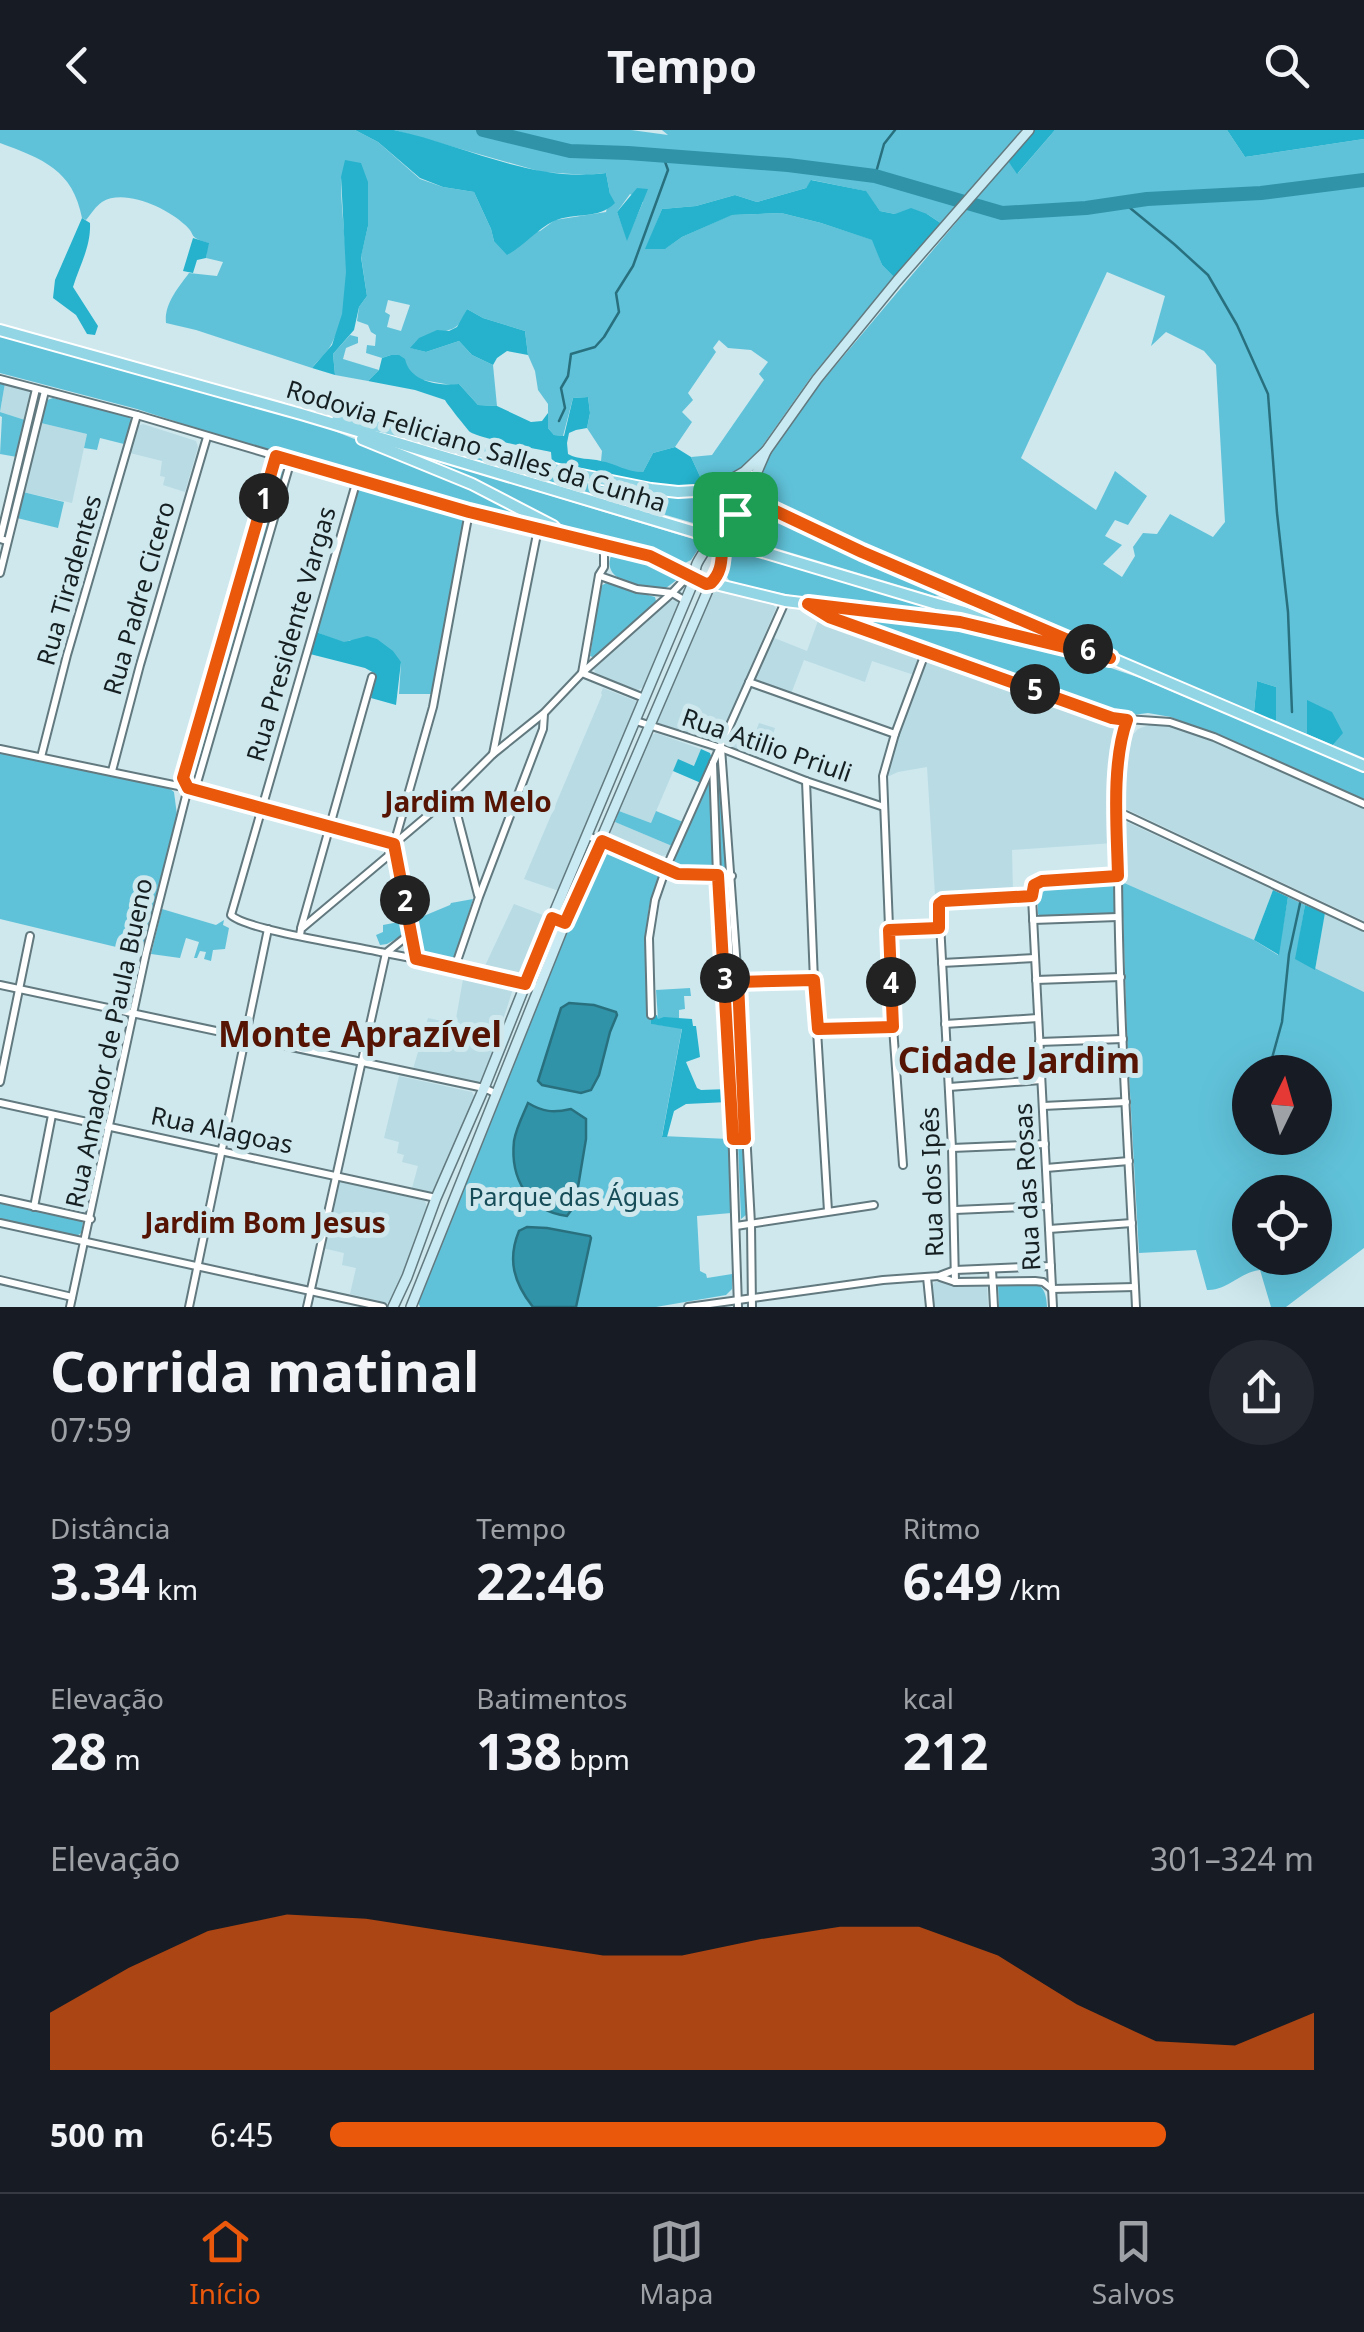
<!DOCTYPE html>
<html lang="pt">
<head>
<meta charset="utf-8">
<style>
	body { margin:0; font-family:"Noto Sans",sans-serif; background:#242831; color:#f1f3f6; height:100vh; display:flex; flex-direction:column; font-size:38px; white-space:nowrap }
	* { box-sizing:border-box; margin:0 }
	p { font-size:32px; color:#9ea1a6 }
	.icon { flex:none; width:55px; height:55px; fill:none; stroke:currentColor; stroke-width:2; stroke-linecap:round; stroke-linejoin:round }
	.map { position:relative; height:1177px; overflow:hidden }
	.panel { display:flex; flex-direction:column; background:#171b24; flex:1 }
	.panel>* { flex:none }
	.needle { width:65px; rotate:5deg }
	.controls { position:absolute; left:1232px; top:925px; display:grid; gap:20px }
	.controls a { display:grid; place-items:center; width:100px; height:100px; border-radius:50%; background:#171b24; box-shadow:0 10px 40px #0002; font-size:50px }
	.pin { position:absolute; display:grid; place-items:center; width:85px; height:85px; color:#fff; margin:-42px; border-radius:20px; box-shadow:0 5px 15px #0006 }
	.km { position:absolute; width:50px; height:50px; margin:-25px; border-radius:50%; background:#222; color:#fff; font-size:28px; line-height:50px; text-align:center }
	.round { display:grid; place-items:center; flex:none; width:105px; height:105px; border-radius:52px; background:#242831 }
	.summary { display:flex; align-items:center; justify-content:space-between; height:170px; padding:0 50px }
	h1 { font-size:55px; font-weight:700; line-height:75px }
	.stats { display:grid; grid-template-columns:repeat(3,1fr); gap:15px; height:170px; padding:10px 50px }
	.stats div { display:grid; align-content:center }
	.stats b { font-size:50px; font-weight:700 }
	.stats small { font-size:28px; font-weight:400 }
	.stats p { font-size:28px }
	.chart { height:280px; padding:20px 50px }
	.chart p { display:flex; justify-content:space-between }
	.chart svg { width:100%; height:180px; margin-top:10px; fill:#ea580c; opacity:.7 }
	ul { padding:0 50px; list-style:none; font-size:32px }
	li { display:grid; grid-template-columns:160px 120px 1fr; align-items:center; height:75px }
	li i { height:25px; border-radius:12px; background:#ea580c }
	header { display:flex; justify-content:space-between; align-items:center; height:130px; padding:0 50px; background:#171b24; font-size:45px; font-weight:700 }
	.tab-bar { display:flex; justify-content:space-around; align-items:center; height:140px; border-top:2px solid #363941; background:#171b24; font-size:28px; color:#9ea1a6 }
	.tab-bar a { display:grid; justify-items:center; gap:5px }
	.tab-bar .active { color:#ea580c }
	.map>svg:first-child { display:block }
</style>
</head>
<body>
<header><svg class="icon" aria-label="back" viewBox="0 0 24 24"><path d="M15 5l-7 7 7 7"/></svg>Tempo<svg class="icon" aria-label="search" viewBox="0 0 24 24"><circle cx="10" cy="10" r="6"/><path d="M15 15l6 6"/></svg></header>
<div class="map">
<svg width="1364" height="1177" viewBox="0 0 1364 1177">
	<rect width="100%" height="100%" fill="#cee8ee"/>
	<g fill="#b9dbe4">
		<polygon points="5,253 29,260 31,266 25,290 0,282"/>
		<polygon points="41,293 87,304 72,373 23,362"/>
		<polygon points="143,294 196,311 198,317 185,362 163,355 165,347 160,346 162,331 130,323 138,296"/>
		<polygon points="717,459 771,472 776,478 720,610 715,613 658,593 657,589 712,462"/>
		<polygon points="674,470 679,470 678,474 643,557 638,560 596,544 594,539 668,472"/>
		<polygon points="819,488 919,522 920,527 914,545 872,531 865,552 804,530 791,564 757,552 755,545 772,507 807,521"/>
		<polygon points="934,528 1110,590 1118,601 1113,640 1113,713 1012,720 1013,764 938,768 935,765 927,637 898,642 887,647 898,606 927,531"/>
		<polygon points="603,558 636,571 637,574 633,591 559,761 524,749 602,565 601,563"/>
		<polygon points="759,593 775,598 765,630 729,617 728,612 733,601 754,606"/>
		<polygon points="1149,595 1169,596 1212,609 1364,677 1364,791 1126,679 1121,673 1123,621 1126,612 1138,599"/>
		<polygon points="656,603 701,619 695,636 678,630 651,693 619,681 650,606"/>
		<polygon points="615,692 672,716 667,725 661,726 612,708 610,703"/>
		<polygon points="1127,692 1273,760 1254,810 1122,752 1121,696"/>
		<polygon points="514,774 548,787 524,845 515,848 483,840"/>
		<polygon points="1325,783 1364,801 1364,862 1315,840"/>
		<polygon points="464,844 510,855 512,862 483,951 472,953 413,939 428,888 455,894"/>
		<polygon points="399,946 472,962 475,968 435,1059 431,1062 412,1058 418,1036 402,1032 404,1025 397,1023 399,1012 384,1008"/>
		<polygon points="342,1050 425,1071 427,1077 391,1174 350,1164 356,1138 342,1135 344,1123 322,1118 337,1053"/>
		<polygon points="982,1150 987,1155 988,1177 933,1177 931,1157 935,1152"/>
	</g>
	<g fill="#60c2d9" fill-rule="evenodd">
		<path d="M0,0H355L378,12L420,49L443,57L474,62L491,99L494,111L540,101L555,90L606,82L610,64L606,43L587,45L542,42L394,0H631L668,5L662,0H1022L942,94L927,84H895L880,81L865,61L812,50L806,58L757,72L735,65L696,76L662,79L646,119L666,118L682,107L731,85L781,83L821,93L873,110L882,135L894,147L811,247L753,329C739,344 724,351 705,357L691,327L712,325L764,250L759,244L768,232L751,220L728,218L719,210L713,218L716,222L688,263L693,270L682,282L692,292L675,317L653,323L643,342H629L601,331L602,321L587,298L590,283L588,267L573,268L563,306L554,305L548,298V274L538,260L535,241L528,225L525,201L483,188L467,179C464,185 462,191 458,195C450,204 427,200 411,218L426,222L459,211L472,225L493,235L497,276L478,275L459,254L451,255L417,249L391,225L382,228L366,223L367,215L375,216L376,205L371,202L368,195L357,191L359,177L367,166L361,126L368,96L341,47C340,101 359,162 332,213C328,222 318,230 312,238L196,200L166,193C164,174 178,158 189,143L217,146L223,132L206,128L208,113C186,106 198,106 184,94C167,78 124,58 102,72C96,76 91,84 86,90L82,88C73,40 43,29 0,13ZM630,64L643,72L627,109L617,82ZM388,170L410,175L401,201L387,197L390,185L385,182Z"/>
		<path d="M1055,0H1227L1245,27L1364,9V628L1333,615L1342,603L1307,571V604L1276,592V557L1257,551L1254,582L864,420L772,375L761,360L759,346L768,327L820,254L1008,31L1018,43ZM1107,142L1165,166L1151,216L1166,202L1204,221L1216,235L1225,392L1213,407L1170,384L1157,404L1143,403L1133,417L1135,426L1122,447L1103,434L1122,415L1105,406L1115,390L1128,395L1147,366L1115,341L1096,380L1021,328Z"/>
		<polygon points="350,205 358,207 358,213 346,218 343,229 379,240 368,251 335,245 333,224"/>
		<polygon points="0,206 302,288 444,345 537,393 537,395 208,302 137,279 0,243"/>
		<polygon points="0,252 5,253 0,282 25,290 17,327 0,324 2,287 0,286"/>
		<polygon points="53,268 128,285 131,290 124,314 100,308 97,320 84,318 87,304 41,293 47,270"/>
		<path d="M410,323L703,412L691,430L685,433C646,417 605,412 566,396C512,375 463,345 410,323Z"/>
		<polygon points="467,323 707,364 707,397 467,327"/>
		<polygon points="278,338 283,342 196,647 193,650 188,649 187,644 274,340"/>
		<polygon points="364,355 463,382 465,386 431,564 399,564 401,532 350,510 344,513 316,502 358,357"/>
		<polygon points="723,361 736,364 739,373 723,401 716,399 717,366"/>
		<polygon points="23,362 64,372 58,398 17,388"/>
		<polygon points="747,374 751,374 943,461 943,465 935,466 729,404"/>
		<polygon points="728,419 944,480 950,484 947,486 809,469 730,452 724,442"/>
		<path d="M612,423L646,429L683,445L666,458C652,460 617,454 611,440C608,433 610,429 612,423Z"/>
		<polygon points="606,453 655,467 656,471 595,528 590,526 601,456"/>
		<polygon points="846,482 960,495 1073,525 1140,548 1364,642 1364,669 1171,587 1148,583 1125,586 1112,584 840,485"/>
		<polygon points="0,622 169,658 174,662 177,685 141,823 0,789"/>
		<polygon points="716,632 719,632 727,738 725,741 721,741 720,736"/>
		<polygon points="709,653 713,738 709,742 678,741 674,737 676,722"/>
		<polygon points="619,681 651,693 656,681 683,692 672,716 615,692"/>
		<path d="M604,716H608L657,738C662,751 652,763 649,777C644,813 646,848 647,884L651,887L652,894L682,898L662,1006L729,1009L731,1083L697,1086L700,1141L706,1144L707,1148L732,1144V1159L726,1165L656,1177H420L417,1170L423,1151L501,967L599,720Z"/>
		<polygon points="723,750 726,750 728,753 741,1000 739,1003 736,1002 736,999"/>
		<polygon points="1109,751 1114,755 1115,781 1113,785 1042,788 1038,784 1038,759 1043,755"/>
		<path d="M1122,752L1254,810L1278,825L1288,767L1305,775L1296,829L1364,862V1118L1286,1177H1271L1260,1140C1240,1142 1227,1161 1207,1160L1196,1120L1139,1123L1127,909ZM1250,942H1315V1008H1250ZM1250,1062H1315V1128H1250Z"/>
		<path d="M473,769L455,828L450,832C414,826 421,823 414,790L450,775L451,773Z"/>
		<polygon points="162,779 216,795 224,790 223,795 229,798 225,819 213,820 211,831 204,829 206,822 200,821 197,828 194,828 199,812 186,808 180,828 151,824"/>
		<polygon points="404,791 403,805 387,814 380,815 376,805 383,802 383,795"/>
		<polygon points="690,858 691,866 684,866 685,879 679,880 679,888 658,889 656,860"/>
		<polygon points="738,1013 743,1015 746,1085 741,1089"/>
		<polygon points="0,1073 80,1089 83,1093 81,1103 77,1106 0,1091"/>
		<path d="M1031,1150C1044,1157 1046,1162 1047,1177H999L998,1154Z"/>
	</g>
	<g fill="#26b2cd">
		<path d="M355,0C367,0 382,0 394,0C464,15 533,53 606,43L610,64L615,73C598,90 575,82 554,91C537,99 524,116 507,125L494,111L491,99L474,62L443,57L420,48L378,12Z"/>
		<polygon points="1034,0 1055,0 1017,44 1008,31"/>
		<polygon points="1227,0 1364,0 1364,9 1245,27"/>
		<polygon points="345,30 361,33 368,52 368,96 361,127 367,166 359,177 354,200 333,224 335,245 312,238 332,215 342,184 346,142 341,47"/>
		<polygon points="811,50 866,61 880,81 895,84 911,78 927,84 942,94 894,147 882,135 872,110 821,93 781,83 732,85 682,107 665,119 645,119 662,79 696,76 735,65 757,72 806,58"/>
		<polygon points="637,58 648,59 627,111 617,82"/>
		<path d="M82,88L90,93C91,117 80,134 73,157L98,196L95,205L87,204L76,185L53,168L55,150Z"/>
		<polygon points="193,108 209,113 206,128 197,130 193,143 183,141"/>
		<polygon points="467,179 483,188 525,201 528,225 507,221 497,228 493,235 472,225 459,211 426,222 410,218 419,208 437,200 449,201 457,197"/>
		<path d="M391,225H399L405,229C410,252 438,256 459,254L478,275L497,276L531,292L542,291L548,283V298L554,305L564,306L573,268L588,267L590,283L587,298L576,300L569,303L567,313L568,324C579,330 589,328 601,331C617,334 626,342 643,342L653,323L675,317L691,327L705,357L677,360L552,334L551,322C537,319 479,308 470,302C467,299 447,274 445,270L415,260L368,251L379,240L382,228Z"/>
		<polygon points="316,502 344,512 367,506 377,509 393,521 401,532 396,575 371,568 376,544 365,538 310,524"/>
		<polygon points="1257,551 1276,557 1276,592 1254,582"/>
		<polygon points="1307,570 1332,582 1343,603 1333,615 1307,604"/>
		<polygon points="701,619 710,623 711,626 701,653 673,641 678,629 694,636"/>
		<polygon points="1273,760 1288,767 1279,825 1254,810"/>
		<polygon points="1305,775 1325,783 1315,840 1295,829"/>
		<polygon points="657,885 658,889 664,887 692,889 693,896 696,896 700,927 686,932 697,958 701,960 728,959 728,972 686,974 674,981 667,1007 662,1007 682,899 651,894 651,887"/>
	</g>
	<g fill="#3193a8" stroke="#29707f" stroke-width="2.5">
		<polygon points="569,873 594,875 616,882 617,885 610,902 599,945 591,960 581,963 542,955 538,951 561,878"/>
		<path d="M528,973C543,982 553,983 571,979L586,989V1009L575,1075L567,1086C528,1081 510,1048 514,1011C516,998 523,985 528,973Z"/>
		<path d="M527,1097L547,1098L590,1106L591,1108L576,1177H533C514,1153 507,1130 519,1101Z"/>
	</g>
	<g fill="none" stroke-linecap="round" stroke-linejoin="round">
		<g stroke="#29707f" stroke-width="2.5">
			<polyline points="875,46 884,14 895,0"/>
			<polyline points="1124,73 1174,114 1208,145 1237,195 1268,264 1277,383 1288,482 1292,582"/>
			<polyline points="559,291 565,278 561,258 568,246 571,224 595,217 604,207 619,182 616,163 633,136 668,40 663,26"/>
			<polyline points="1269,939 1282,892 1289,824 1301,769"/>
		</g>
		<polyline stroke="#3193a8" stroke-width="14" points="483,0 570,21 628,23 788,35 875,46 1002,83 1086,78 1147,69 1261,63 1364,50"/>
		<defs>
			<g id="street">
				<polyline points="0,249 137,285 357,350 559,405"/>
				<path d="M357,350L231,785C246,800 354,816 380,822C433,832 487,843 539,858"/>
				<polyline points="7,411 0,409 36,259"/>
				<polyline points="604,417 604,437 599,445 582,543 644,568"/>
				<polyline points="0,443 45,261"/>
				<polyline points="600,446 637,459 672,463 684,470"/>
				<polyline points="813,477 829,487 1112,588 1170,592 1214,607 1364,674"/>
				<polyline points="749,552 895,604"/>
				<path d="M1127,590C1111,636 1117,694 1118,742C1119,887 1129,1032 1136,1177"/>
				<polyline points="636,591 721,618 806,651 884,677"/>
				<polyline points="721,618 738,852 751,1094 752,1177"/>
				<polyline points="0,619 188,658 394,714"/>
				<polyline points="493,624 538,399"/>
				<polyline points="41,627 67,525 137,285"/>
				<polyline points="713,633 717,745 730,932 738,1177"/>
				<polyline points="112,641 140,535 207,307"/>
				<polyline points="806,651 814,851 828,1081"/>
				<polyline points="189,658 197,653 291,330"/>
				<polyline points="452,665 478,765"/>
				<polyline points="1117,681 1364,797"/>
				<polyline points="588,706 678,744 732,746"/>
				<polyline points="1033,790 1118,787"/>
				<polyline points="301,798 372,547"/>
				<polyline points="889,800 939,799"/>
				<polyline points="300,805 301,799 388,726 394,714 452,665 493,624 544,583 582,543 672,463 689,445"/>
				<polyline points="416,829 394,714 433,577 469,382"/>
				<polyline points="942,833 1035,828"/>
				<polyline points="455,837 479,767 543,599 544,584"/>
				<polyline points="1036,850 1121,847"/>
				<polyline points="738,852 814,851"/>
				<polyline points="0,855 484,958 497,964"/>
				<polyline points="651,885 649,808 655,770 666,738 785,472"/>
				<polyline points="945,894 1038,888"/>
				<polyline points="818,899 893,897"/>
				<polyline points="1039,912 1123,909"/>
				<polyline points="0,952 30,806"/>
				<polyline points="949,957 1041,950"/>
				<polyline points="0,973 436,1068"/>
				<polyline points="1043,976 1126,972"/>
				<polyline points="952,1018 1045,1014"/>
				<polyline points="903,1035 893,897 883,646 895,604 926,521"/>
				<polyline points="1046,1038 1129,1031"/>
				<polyline points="0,1069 91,1089"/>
				<polyline points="34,1077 52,985"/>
				<polyline points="955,1080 1048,1076"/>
				<polyline points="0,1093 383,1177"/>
				<polyline points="736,1096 874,1075"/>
				<polyline points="1049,1099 1132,1093"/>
				<polyline points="992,1139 994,1177"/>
				<polyline points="927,1147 930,1177"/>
				<polyline points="940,1147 955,1152 1035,1151 1043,1152 1052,1159 1135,1157"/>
				<polyline points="0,1150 72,1167"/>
				<polyline points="955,1152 952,1018 939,774 943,771 1032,767"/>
				<polyline points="70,1177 146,823 188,658 183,649 276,326"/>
				<polyline points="189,1177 268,799"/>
				<polyline points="307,1177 386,823 411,803"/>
				<polyline points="688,1177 883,1150 939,1146 955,1140 1051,1136"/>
				<polyline points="1053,1177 1032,767 1035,755 1043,751 1118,746"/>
			</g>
			<g id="secondary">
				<polyline points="713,360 744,342 766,321 817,249 897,151 1029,0"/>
				<path d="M393,1177L407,1147L436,1068L484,958L552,788L695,448C694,433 700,430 706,418C715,402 715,378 713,360"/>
				<polyline points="411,1177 565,793 711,453 719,446 724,408 728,397 750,358 766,321"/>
			</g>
			<g id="primary">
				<polyline points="0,200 301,284 695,402"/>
				<polyline points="337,290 380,297 567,342 651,359 678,362 713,360"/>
				<polyline points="362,309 472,354 553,396 561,405 649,426 695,448"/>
				<polyline points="755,347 760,368 768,377"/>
				<polyline points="743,369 769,378 862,422 1364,636"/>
				<polyline points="746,417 1047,507"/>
				<polyline points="711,453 785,471 960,492 1084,523"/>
			</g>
		</defs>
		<use href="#street" stroke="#62797f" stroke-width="10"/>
		<use href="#secondary" stroke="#62797f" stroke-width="12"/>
		<use href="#primary" stroke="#fff" stroke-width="14"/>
		<use href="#street" stroke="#fff" stroke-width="6"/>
		<use href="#secondary" stroke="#c9eaf2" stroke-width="9"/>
		<use href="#primary" stroke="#92d5e4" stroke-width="10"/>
		<defs>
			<polyline id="primary-bridge" points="695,402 746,417"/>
		</defs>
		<use href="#primary-bridge" stroke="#fff" stroke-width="14" stroke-linecap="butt"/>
		<use href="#primary-bridge" stroke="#92d5e4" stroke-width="10"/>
	</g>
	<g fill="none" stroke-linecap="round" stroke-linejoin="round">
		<defs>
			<path id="route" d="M276,326L469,382L650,426L706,454L711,453C725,439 720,424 724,407C727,394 737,381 743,369L769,378L862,422L1110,528L960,492L808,474L829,487L1112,588L1127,590C1111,634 1117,699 1118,746L1042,751L1034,755L1032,766L943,771L939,774V798L889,800L893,897L818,899L814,850L738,852L745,1009H733L718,745L678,744L602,711L565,793L552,788L525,854L416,829L394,714L188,658L183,648Z"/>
		</defs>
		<use href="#route" stroke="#fff" stroke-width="20"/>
		<use href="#route" stroke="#ea580c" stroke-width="12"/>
	</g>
	<g text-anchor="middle" stroke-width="10" stroke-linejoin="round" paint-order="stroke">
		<g font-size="25" fill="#151e20" stroke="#cee8ee">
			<text transform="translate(476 316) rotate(17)" y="9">Rodovia Feliciano Salles da Cunha</text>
			<text transform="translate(69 450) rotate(-74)" y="9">Rua Tiradentes</text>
			<text transform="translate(139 468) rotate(-74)" y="9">Rua Padre Cicero</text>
			<text transform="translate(291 504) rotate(-74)" y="9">Rua Presidente Vargas</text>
			<text transform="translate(767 615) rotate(19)" y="9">Rua Atilio Priuli</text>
			<text transform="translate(109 913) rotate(-78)" y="9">Rua Amador de Paula Bueno</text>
			<text transform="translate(222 1000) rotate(12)" y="9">Rua Alagoas</text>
			<text transform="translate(932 1052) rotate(-92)" y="9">Rua dos Ipês</text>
			<text transform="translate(1027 1057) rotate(-93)" y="9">Rua das Rosas</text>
		</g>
		<g font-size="25" fill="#164d58" stroke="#cee8ee">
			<text x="574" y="1076">Parque das Águas</text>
		</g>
		<g font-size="28" font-weight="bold" fill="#561504" stroke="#cee8ee">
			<text x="468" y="682">Jardim Melo</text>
			<text x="265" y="1103">Jardim Bom Jesus</text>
		</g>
		<g font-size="35" font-weight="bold" fill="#561504" stroke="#cee8ee">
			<text x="360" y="917">Monte Aprazível</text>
			<text x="1019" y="943">Cidade Jardim</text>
		</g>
	</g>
</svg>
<div class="controls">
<a><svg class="needle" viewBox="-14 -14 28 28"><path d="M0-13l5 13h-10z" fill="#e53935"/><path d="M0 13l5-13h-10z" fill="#9ea1a6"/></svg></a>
<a><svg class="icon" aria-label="locate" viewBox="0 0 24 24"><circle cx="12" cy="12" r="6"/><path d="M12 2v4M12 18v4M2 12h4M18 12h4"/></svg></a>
</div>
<div class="pin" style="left:735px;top:384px;background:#1e9e55"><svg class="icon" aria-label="arrive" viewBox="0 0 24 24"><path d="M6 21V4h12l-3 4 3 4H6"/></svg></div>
<b class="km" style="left:264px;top:368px">1</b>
<b class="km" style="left:405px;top:770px">2</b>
<b class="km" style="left:725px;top:848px">3</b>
<b class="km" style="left:891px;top:852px">4</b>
<b class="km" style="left:1035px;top:559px">5</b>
<b class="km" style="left:1088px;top:519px">6</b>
</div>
<section class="panel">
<div class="summary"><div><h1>Corrida matinal</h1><p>07:59</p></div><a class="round"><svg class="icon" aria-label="share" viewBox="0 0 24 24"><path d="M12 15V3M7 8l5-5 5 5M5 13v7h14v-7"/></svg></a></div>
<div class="stats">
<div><p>Distância</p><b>3.34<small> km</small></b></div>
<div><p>Tempo</p><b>22:46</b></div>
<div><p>Ritmo</p><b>6:49<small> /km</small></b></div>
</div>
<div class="stats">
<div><p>Elevação</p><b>28<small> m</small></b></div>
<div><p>Batimentos</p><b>138<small> bpm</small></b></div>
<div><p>kcal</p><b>212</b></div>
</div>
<div class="chart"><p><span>Elevação</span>301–324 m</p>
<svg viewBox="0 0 160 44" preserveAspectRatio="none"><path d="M0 44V30L10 19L20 10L30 6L40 7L50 10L60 13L70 16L80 16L90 12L100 9L110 9L120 16L130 28L140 37L150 38L160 30V44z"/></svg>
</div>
<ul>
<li><b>500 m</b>6:45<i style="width:85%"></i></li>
</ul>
</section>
<nav class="tab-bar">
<a class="active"><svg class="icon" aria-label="home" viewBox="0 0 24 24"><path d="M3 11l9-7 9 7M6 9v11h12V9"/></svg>Início</a>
<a><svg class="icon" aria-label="map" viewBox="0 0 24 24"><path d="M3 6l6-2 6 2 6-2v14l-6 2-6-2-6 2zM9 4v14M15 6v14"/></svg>Mapa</a>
<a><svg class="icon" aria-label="saved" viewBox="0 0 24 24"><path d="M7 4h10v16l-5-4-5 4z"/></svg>Salvos</a>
</nav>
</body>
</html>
